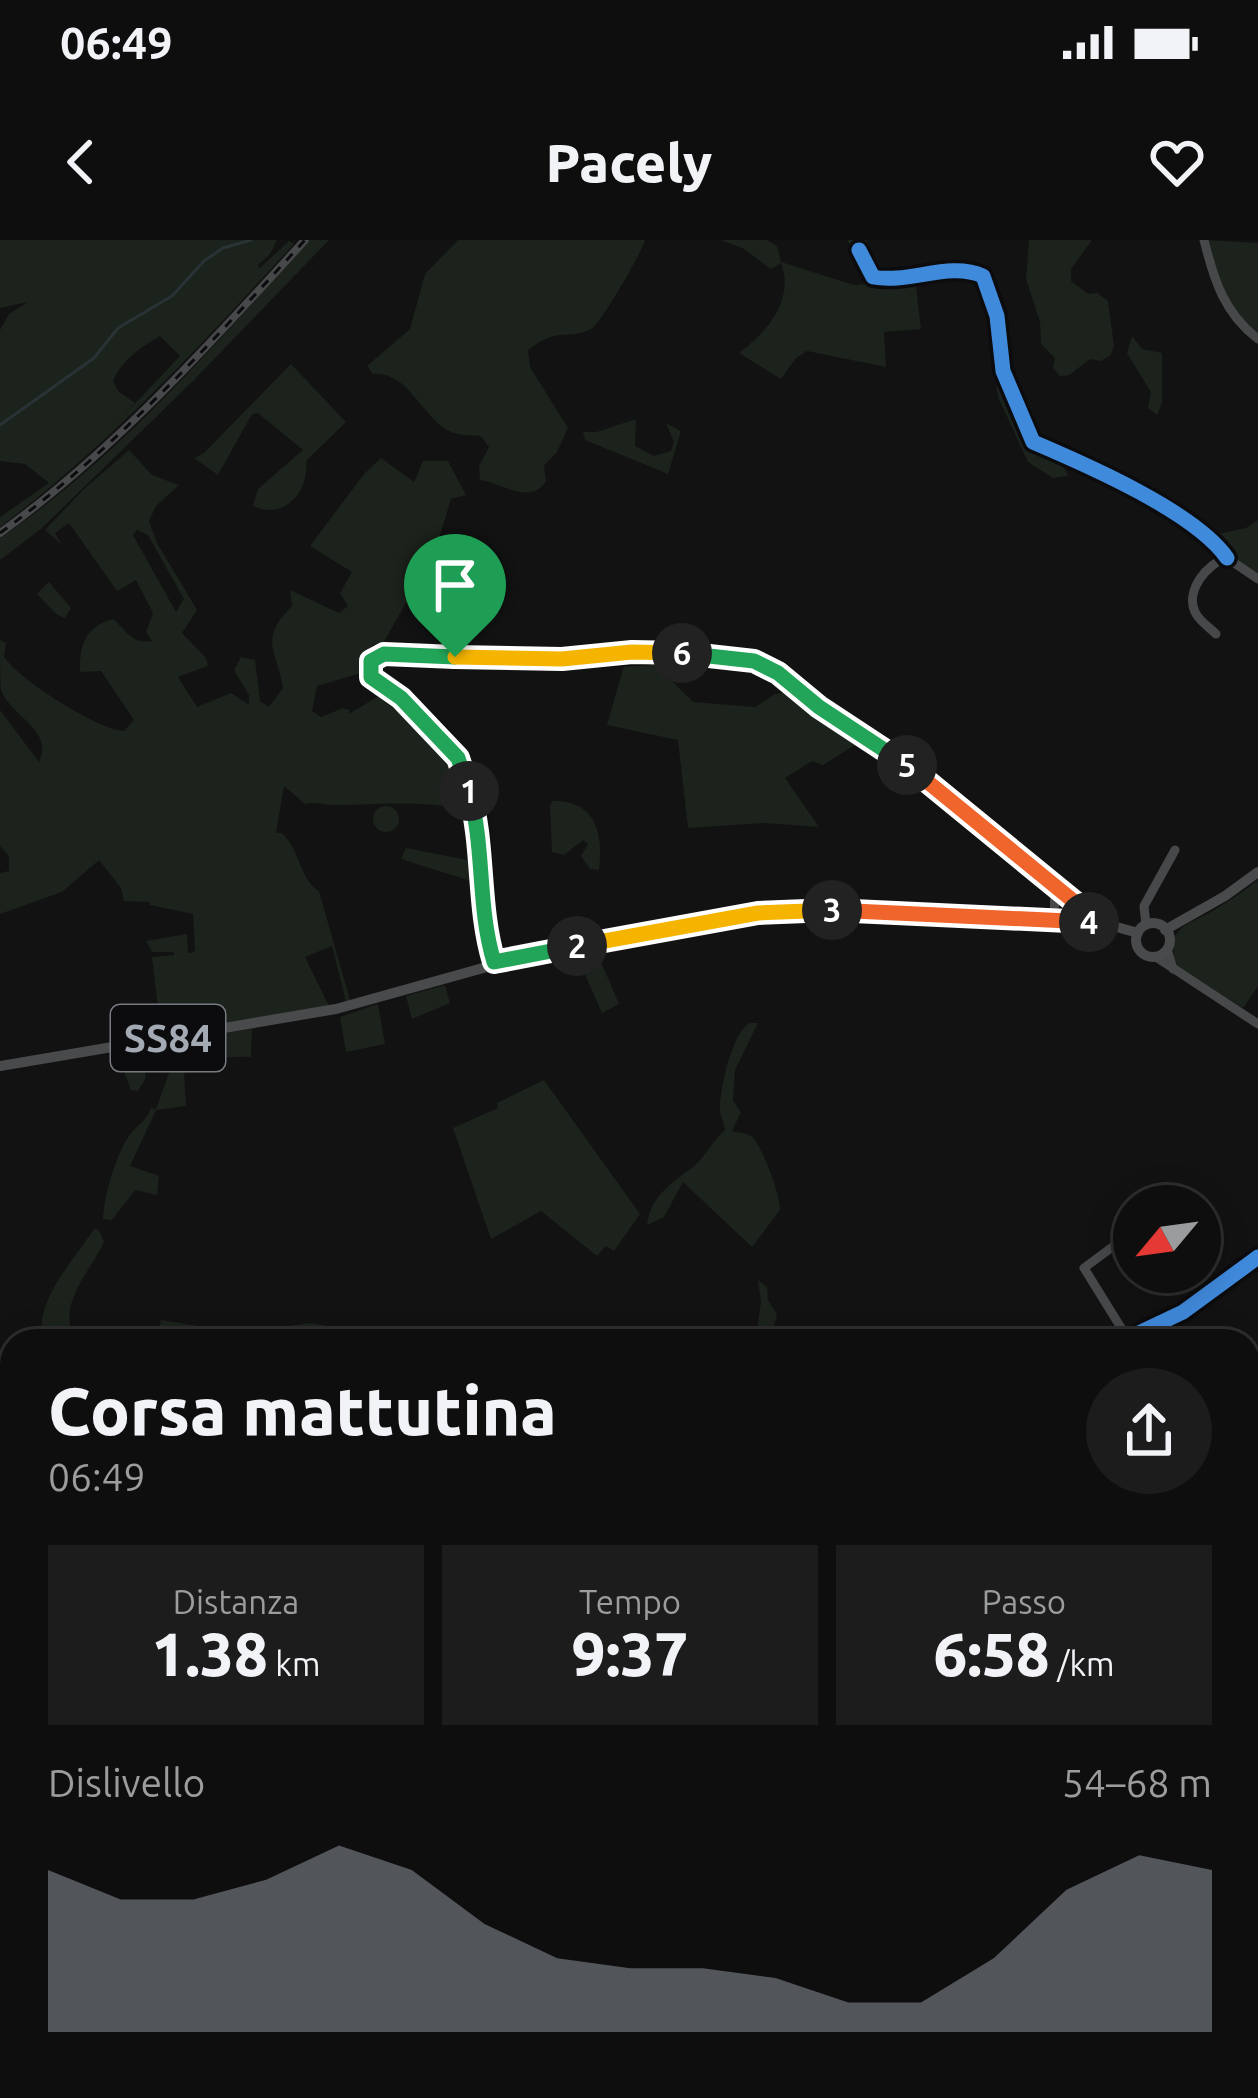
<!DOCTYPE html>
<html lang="it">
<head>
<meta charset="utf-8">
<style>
	body { margin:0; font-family:Ubuntu,sans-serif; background:#1c1c1c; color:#f1f3f6; height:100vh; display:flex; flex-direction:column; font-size:45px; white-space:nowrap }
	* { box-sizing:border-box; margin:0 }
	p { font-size:39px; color:#9b9c9e }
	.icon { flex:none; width:66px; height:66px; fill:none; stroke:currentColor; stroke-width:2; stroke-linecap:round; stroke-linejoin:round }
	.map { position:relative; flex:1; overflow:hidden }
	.side { position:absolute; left:0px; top:1089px; width:1260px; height:771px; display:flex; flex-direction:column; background:#0e0e0e; border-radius:36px 36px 0 0; box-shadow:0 6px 30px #0003,0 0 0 3px #2e2e2e }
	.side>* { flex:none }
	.needle { width:78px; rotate:241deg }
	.buttons { position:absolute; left:1113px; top:945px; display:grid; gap:24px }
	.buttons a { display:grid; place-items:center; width:108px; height:108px; border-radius:50%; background:#0e0e0e; box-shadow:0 6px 30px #0003,0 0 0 3px #2e2e2e; font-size:60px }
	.pin { position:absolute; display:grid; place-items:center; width:102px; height:102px; color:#fff; margin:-123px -51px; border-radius:50% 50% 50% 0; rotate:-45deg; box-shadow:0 0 12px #0007 }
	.pin .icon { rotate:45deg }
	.km { position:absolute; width:60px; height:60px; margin:-30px; border-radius:50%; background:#222; color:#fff; font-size:33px; line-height:60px; text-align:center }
	.round { display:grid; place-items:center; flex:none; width:126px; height:126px; border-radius:63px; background:#1c1c1c }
	.head { display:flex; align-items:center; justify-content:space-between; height:204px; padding:0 48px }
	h1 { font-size:66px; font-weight:800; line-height:90px }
	.figures { display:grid; grid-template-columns:repeat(3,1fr); gap:18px; height:204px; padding:12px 48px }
	.figures div { display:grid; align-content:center; border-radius:0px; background:#1c1c1c; text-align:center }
	.figures b { font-size:60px; font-weight:800 }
	.figures small { font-size:33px; font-weight:400 }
	.figures p { font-size:33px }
	.chart { height:336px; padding:24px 48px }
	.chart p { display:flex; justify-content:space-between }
	.chart svg { width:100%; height:216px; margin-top:12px; fill:#70757b; opacity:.7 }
	.status { display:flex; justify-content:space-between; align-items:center; height:84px; padding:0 60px; background:#0e0e0e; direction:ltr }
	.status svg { height:33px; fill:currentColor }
	header { display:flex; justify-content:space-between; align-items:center; height:156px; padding:0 48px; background:#0e0e0e; font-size:54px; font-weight:800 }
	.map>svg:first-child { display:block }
</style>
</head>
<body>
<div class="status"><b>06:49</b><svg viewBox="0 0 49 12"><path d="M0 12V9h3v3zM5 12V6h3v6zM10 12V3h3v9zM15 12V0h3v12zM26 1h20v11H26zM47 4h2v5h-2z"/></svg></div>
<header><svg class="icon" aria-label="back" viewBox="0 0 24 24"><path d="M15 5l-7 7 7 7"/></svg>Pacely<svg class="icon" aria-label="heart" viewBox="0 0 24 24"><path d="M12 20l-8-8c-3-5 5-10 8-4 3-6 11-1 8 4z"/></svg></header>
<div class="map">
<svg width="1258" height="1858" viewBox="0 0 1258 1858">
	<rect width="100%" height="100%" fill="#121212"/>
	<g fill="#1c221c" fill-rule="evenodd">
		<path d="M0,0H277L270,14L258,25L260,28L289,1L294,4C201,105 110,204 0,287V277L49,243L25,224L0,221V90L9,74L28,62L0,68ZM160,96L180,116L108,192L135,163L118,151L113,141C122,120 141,107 160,96Z"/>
		<path d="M310,0H329L194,140L41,289L0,320V298C119,218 214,105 310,0Z"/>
		<path d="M458,0H645C642,12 601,84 591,89C566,101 559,86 528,110L530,127L568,188L557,212L544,225L546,241C530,266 503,243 480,240L479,226L489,207L481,196C471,195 461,196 451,192C422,179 409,131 373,134L367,126L410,89L425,34Z"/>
		<path d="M721,0H767L777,6L781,22L854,45L869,44C855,33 859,13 847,0H866L881,27L914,30L921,89L884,92L886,127L807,111L796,118L781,139L739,113C767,92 795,60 781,23L771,29L744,9Z"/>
		<polygon points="1029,0 1092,0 1071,29 1071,41 1088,54 1097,53 1108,61 1114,106 1110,116 1100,121 1090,119 1069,135 1060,136 1053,128 1055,118 1041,104 1040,82 1026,39"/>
		<polygon points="1206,0 1258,3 1258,97 1231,69"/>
		<polygon points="1132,96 1142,109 1162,113 1162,163 1157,175 1148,168 1151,152 1127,113"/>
		<path d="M291,124L346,182L306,221C310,251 284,281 253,266L258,249L303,210L258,173L252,174L218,235L194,218L204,213Z"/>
		<path d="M1002,136C1031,148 1034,181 1046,208C1050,219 1064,222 1068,236L1053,238L1028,222L999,159L996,147Z"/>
		<polygon points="636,179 635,206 654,216 671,211 674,202 666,183 681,191 668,234 585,200 583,192 597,192"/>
		<path d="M129,210L152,235L179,245L156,266L149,281L157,303L197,370L182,393L206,418L208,426L178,437L197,467L231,453L249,465V455L234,430L241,417L255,420L260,461L269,467L283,448C278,412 257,401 292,366L290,350L339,373L348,366L340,353L352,332L310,306L364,234L381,218L414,242L423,221H448L466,255L451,259L435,312L382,405L361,433L317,446L312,471L321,477L343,468L350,470L349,474L387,451L450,511L474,577C446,556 368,566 333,565C322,565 316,561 305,564L284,546L276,593H282C301,612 299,638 319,651L350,760L346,762L332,706L305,717L329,766L161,795L152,717L174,715V712H152L146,701L187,694L188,713H192L195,710L193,674L150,665L149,662L124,661L121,648L99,620L62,652L0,674V633L9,631V616L0,606V470L39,522C54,489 12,478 1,450C0,436 0,415 0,400L6,403L4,417C20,440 96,489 124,491L134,480L101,431L80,432C79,405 86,386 113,379C128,392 131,404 152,401L146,392L153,373L136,340L117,351L69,283L55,293L62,305L45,290L85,248ZM137,290L148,295L184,359L176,372L133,295Z"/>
		<polygon points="1258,280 1258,336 1230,316 1217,300 1218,294 1246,288"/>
		<polygon points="49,342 71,368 65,378 56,374 37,354"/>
		<polygon points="627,415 681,416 668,426 670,439 693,462 755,467 775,454 788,452 790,460 802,459 863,500 823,525 812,521 785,538 819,587 764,583 688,588 678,500 607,485"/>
		<path d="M553,561C595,560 604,593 599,630L590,629L581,616L588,604L583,600L564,615L552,612L550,565Z"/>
		<circle cx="386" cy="579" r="13"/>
		<polygon points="406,608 478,622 480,644 401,619"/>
		<path d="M1258,640V746L1243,768L1177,726C1164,686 1188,686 1216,669C1231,660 1245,650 1258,640Z"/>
		<polygon points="596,710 619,764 602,773 576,714"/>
		<polygon points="445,745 450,763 412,779 406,756"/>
		<polygon points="378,764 385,804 346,812 340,777"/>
		<path d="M750,783H758L735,830L733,861L741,872L732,891C738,893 745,892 751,896C762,904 781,957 780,970L752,1007L683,942L664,977L647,985C651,955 672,943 693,927C705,917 713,900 725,890C724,884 721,877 720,871C719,852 732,791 750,783Z"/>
		<path d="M252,789L251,817C225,816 206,818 184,834L186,866L156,870L130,926L159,936L157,955L135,950L112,980L103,979C104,956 117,909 132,892C141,882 146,881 151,868L156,869L181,800Z"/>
		<polygon points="141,807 146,838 138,851 131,850 125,835 124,810"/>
		<polygon points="544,840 640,974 614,1011 606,1006 597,1016 541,971 491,999 453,888 498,868 497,863"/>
		<path d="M94,989L99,990L104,1002C92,1029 62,1058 71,1089L66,1095L70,1101H42C35,1059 72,1023 94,989Z"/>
		<polygon points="758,1040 767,1047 768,1060 777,1074 774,1086 779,1101 755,1101 761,1062"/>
		<polygon points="161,1080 241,1093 254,1101 156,1101"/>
		<polygon points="309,1083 342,1088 355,1098 265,1096 261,1090"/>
		<polygon points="12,1164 12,1209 0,1213 0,1167"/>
		<polygon points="1258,1175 1258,1350 1254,1346 1255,1325 1248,1324 1248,1176"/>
		<polygon points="12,1548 12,1671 0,1670 0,1558"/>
		<polygon points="1258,1649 1258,1858 1008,1858 1015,1848 1248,1848 1248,1657"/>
	</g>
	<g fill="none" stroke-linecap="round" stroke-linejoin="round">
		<polyline stroke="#293336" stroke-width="3" points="0,185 94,118 118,88 172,56 204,21 223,8 251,0"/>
		<g stroke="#46484a" stroke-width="9">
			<path d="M1204,0C1214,40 1224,73 1258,99"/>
			<path d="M859,10L873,37C909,44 949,21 983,36L997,76L1003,131L1033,202C1087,225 1195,272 1227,318"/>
			<path d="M1216,394C1209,387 1199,381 1195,372C1185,351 1207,323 1227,318L1258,339"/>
			<polyline points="1054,681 1055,649"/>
			<polyline points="1146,685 1144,666 1175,610"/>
			<polyline points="1167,709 1173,729"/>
			<polyline points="1156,717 1258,784"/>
			<path d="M494,723C474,658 494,568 454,513C432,482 400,460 371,437V421L378,415L562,419L669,413L754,421L778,433L819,467L937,547L1099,682"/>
			<polyline points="1171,966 1180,960"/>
			<polyline points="1128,1099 1084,1028 1134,991"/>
			<polyline points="1122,1101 1183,1072 1258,1017"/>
			<polyline points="0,1487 12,1478"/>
			<polyline points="1248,1553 1258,1548"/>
			<polyline points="0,1776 12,1773"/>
		</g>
		<g stroke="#494a4c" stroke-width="10">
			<circle cx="1153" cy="700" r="17"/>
			<polyline points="1165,690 1225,656 1258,632"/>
			<polyline points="0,826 336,769 537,713 758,673 805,669 1099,682 1138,693"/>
		</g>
		<defs>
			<path id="rail" d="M0,293C115,210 210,104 305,0"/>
		</defs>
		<use href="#rail" stroke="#47484a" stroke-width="8"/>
		<use href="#rail" stroke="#0c0c0e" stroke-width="3" stroke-dasharray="9" stroke-linecap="butt"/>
		<defs>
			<g id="cycleway">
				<path d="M859,10L873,37C909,44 949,21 983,36L997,76L1003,131L1033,202C1087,225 1195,272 1227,318"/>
				<path d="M494,723C474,658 494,568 454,513C432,482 400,460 371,437V421L378,415L562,419L669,413L754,421L778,433L819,467L937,547L1099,682"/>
				<polyline points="1122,1101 1183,1072 1258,1017"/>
			</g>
		</defs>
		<use href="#cycleway" stroke="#0c0c0e" stroke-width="22"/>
		<use href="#cycleway" stroke="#408adc" stroke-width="15"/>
	</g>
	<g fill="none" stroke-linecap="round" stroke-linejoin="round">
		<defs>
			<polyline id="split-1" points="455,417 384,414 371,421 371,437 401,458 458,518 469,551"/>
			<path id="split-2" d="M469,551C485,607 477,666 494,722L577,706"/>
			<polyline id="split-3" points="577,706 758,673 832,670"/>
			<polyline id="split-4" points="832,670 1089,682"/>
			<polyline id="split-5" points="907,525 1099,682 1089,682"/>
			<polyline id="split-6" points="682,413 754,421 778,433 819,467 907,525"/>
			<polyline id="split-7" points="455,417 562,419 632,412 682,413"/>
		</defs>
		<use href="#split-1" stroke="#fff" stroke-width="24"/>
		<use href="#split-2" stroke="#fff" stroke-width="24"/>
		<use href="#split-3" stroke="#fff" stroke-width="24"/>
		<use href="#split-4" stroke="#fff" stroke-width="24"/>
		<use href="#split-5" stroke="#fff" stroke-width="24"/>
		<use href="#split-6" stroke="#fff" stroke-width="24"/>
		<use href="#split-7" stroke="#fff" stroke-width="24"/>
		<use href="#split-1" stroke="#22a559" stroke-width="15"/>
		<use href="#split-2" stroke="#22a559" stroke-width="15"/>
		<use href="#split-3" stroke="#f5b400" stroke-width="15"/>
		<use href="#split-4" stroke="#f0652b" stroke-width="15"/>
		<use href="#split-5" stroke="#f0652b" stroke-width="15"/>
		<use href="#split-6" stroke="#22a559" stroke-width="15"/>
		<use href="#split-7" stroke="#f5b400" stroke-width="15"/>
	</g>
	<g text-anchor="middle" stroke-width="9" stroke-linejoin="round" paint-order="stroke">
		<rect fill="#0c0c0e" stroke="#767b82" stroke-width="3" x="111" y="765" width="114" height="66" rx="9"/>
		<g font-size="39" font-weight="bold" fill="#a3aab3">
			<text x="168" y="812">SS84</text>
		</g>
	</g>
</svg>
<div class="buttons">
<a><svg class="needle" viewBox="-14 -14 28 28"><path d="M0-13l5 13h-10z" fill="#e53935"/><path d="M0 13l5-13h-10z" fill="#9b9c9e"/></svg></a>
</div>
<div class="pin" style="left:455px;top:417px;background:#1e9e55"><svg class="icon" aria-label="arrive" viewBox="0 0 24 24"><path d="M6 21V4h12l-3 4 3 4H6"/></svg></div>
<b class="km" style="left:469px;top:551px">1</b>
<b class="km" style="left:577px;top:706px">2</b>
<b class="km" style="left:832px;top:670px">3</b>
<b class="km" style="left:1089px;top:682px">4</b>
<b class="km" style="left:907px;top:525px">5</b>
<b class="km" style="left:682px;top:413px">6</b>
<section class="side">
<div class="head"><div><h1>Corsa mattutina</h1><p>06:49</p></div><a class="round"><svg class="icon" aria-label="share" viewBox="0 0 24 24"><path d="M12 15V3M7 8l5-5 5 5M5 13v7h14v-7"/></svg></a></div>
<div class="figures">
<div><p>Distanza</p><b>1.38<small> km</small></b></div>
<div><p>Tempo</p><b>9:37</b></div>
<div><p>Passo</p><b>6:58<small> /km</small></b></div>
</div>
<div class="chart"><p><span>Dislivello</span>54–68 m</p>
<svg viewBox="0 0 160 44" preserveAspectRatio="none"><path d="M0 44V11L10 17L20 17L30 13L40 6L50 11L60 22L70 29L80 31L90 31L100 33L110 38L120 38L130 29L140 15L150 8L160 11V44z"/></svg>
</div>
</section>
</div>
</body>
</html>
